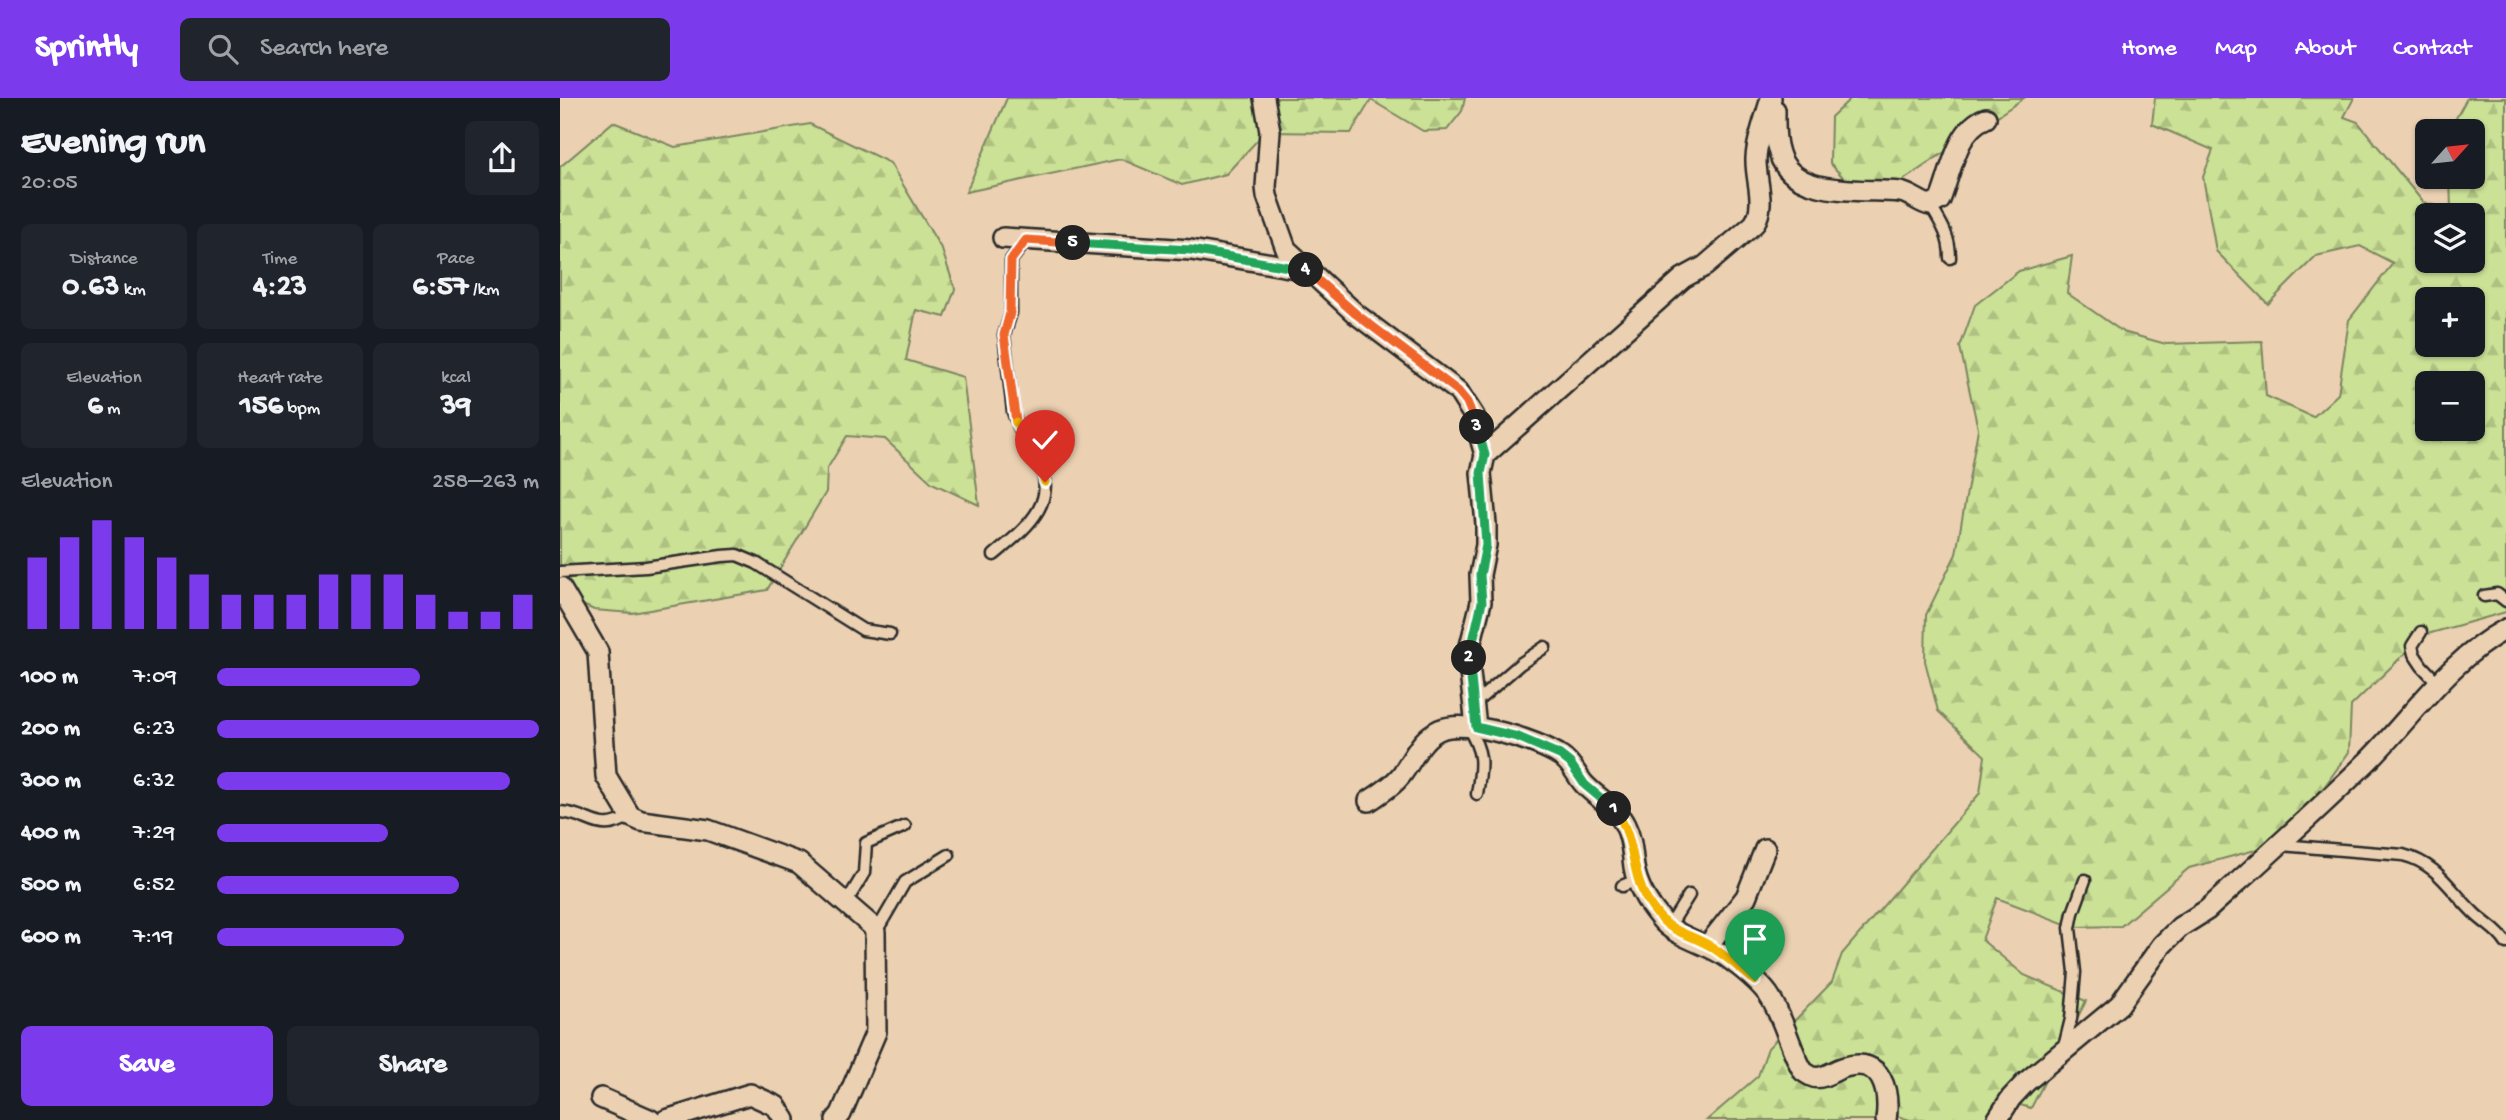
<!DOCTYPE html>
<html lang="en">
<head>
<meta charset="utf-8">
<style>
	body { margin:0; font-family:"Gochi Hand",sans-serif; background:#20242c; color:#f1f3f6; height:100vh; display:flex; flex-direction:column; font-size:26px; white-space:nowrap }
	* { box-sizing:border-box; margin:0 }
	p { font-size:23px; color:#9ea1a6 }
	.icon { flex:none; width:38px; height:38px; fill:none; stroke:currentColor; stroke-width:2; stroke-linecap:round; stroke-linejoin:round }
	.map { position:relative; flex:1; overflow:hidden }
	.sheet { display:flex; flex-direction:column; background:#171b24; width:560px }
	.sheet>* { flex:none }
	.needle { width:46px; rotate:63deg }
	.fabs { position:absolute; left:1855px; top:21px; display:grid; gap:14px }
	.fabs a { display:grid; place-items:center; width:70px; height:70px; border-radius:10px; background:#171b24; box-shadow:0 2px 5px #0004; font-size:35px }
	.pin { position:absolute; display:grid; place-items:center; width:60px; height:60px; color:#fff; margin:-72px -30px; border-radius:50% 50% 50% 0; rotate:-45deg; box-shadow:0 0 7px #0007 }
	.pin .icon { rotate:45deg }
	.km { position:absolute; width:35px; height:35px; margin:-18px; border-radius:50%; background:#222; color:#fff; font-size:19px; line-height:35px; text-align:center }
	.round { display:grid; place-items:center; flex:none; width:74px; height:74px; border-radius:10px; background:#20242c }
	.summary { display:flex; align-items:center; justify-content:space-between; height:119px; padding:0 21px }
	h1 { font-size:38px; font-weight:800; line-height:52px }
	.metrics { display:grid; grid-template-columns:repeat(3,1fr); gap:10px; height:119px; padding:7px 21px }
	.metrics div { display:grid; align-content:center; border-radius:10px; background:#20242c; text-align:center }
	.metrics b { font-size:30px; font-weight:800 }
	.metrics small { font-size:19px; font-weight:400 }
	.metrics p { font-size:19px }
	.chart { height:196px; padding:14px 21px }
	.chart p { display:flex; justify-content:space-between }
	.chart svg { width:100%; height:126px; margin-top:7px; stroke:#7c3aed; stroke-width:6 }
	.action { display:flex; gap:14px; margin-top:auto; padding:14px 21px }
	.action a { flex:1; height:80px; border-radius:10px; background:#7c3aed; color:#fff; font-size:28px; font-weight:800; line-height:80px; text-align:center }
	.action a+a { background:#20242c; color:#f1f3f6 }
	ul { padding:0 21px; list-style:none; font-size:23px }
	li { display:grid; grid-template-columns:112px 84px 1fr; align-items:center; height:52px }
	li i { height:18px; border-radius:9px; background:#7c3aed }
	header { display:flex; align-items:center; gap:42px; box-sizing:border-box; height:98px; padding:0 35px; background:#7c3aed; color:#fff }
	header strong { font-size:33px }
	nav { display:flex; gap:38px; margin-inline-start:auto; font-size:24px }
	.search { width:490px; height:63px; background:#20242c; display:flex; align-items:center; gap:18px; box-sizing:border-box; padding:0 24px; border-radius:10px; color:#9ea1a6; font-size:26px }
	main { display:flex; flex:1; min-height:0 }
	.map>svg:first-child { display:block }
</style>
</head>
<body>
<header>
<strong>Sprintly</strong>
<div class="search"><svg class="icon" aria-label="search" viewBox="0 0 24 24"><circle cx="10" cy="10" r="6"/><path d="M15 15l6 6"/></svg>Search here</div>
<nav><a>Home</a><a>Map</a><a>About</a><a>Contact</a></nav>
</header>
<main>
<section class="sheet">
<div class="summary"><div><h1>Evening run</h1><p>20:05</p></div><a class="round"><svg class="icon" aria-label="share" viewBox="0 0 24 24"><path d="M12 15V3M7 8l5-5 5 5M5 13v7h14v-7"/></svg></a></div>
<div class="metrics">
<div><p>Distance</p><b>0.63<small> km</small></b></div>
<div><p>Time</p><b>4:23</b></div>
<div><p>Pace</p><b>6:57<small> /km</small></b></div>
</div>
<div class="metrics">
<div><p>Elevation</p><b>6<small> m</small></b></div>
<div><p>Heart rate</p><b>156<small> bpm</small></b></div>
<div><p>kcal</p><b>39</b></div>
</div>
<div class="chart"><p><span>Elevation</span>258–263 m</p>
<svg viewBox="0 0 160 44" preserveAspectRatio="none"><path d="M5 44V19M15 44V12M25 44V6M35 44V12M45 44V19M55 44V25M65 44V32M75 44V32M85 44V32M95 44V25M105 44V25M115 44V25M125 44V32M135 44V38M145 44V38M155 44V32"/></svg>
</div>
<ul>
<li><b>100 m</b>7:09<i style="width:63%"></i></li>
<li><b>200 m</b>6:23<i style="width:100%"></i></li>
<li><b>300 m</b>6:32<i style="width:91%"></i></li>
<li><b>400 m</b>7:29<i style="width:53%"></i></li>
<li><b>500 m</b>6:52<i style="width:75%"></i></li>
<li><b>600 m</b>7:19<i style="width:58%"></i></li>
</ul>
<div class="action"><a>Save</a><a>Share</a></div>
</section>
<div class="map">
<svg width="1946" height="1022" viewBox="0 0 1946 1022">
	<defs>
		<pattern id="forest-firs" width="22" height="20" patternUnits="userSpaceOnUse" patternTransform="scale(1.75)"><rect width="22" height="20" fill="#cbe196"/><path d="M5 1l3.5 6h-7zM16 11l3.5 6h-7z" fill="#aec181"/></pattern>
	</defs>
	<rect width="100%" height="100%" fill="#ebd1b2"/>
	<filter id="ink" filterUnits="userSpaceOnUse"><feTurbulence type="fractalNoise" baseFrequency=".0143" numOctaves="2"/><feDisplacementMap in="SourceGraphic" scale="14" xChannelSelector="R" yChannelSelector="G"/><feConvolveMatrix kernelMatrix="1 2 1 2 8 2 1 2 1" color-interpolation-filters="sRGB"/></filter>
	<g filter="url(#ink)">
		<g fill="url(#forest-firs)" stroke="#7b8660" stroke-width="2" fill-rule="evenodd">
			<polygon points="447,0 905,0 902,13 887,32 863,33 811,2 791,35 705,34 666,76 622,87 561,61 406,94"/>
			<polygon points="1291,0 1464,0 1332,90 1326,104 1298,96 1270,65 1271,19"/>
			<path d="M1595,0H1794L1784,19L1798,24L1863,104L1891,112L1890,79H1913V33H1889L1907,0H1946V514L1864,537L1791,608L1789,654L1725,744L1629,770L1561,828L1513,829L1437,800L1422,842L1464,877L1526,903L1471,1010L1442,1002L1427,1022H1350L1327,1015L1320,1022H1147L1198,978L1208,950L1272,884L1282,856L1420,695L1425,658L1378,613L1365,563L1366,517L1396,456L1418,331L1400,249L1415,207L1459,173L1512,158L1507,195L1563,234L1606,246L1702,243L1706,298L1753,319L1778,296L1789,222L1833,165L1800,148L1756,158L1708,206L1656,153L1643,79L1653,52L1592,26ZM1867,117H1913V163H1867ZM1867,201H1913V247H1867ZM1867,285H1913V331H1867Z"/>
			<polygon points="53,24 115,49 250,26 330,65 382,152 395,191 385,219 356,212 346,262 403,279 419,407 372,385 325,341 287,338 267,371 266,394 207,492 72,515 34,512 0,497 0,69"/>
		</g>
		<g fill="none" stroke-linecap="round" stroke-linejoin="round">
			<defs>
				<g id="service">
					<path d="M1370,107C1381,125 1390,138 1390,160"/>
					<path d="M434,457C466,430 502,404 476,358C468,343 457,330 453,314L444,237L451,215V162L466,143"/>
					<polyline points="0,474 86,469 162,458 177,457 196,465 303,532 330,536"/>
					<polyline points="1924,498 1937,496 1946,503"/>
					<polyline points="1861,534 1852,548 1854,556 1862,568 1879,586"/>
					<polyline points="915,605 960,566 985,549"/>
					<path d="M907,629C924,654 922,667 917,696"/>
					<path d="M0,714C32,716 38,738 70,718"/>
					<path d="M1721,747L1843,757C1878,766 1889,791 1914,815C1925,826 1938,832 1946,845"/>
					<polyline points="1062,788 1077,782"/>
					<polyline points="286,805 304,775 306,745 345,728"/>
					<polyline points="1109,829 1129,797"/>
					<polyline points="316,834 345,784 389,757"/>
					<polyline points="1190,878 1196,838"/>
					<polyline points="1504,949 1511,921 1515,874 1510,830 1513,815 1525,782"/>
				</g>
				<g id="minor">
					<polyline points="704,0 710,33 706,89 707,98 726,151 796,216 898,293 914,318 925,357"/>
					<path d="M1215,12C1215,26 1214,41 1219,55C1232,101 1303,90 1340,94C1352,96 1359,105 1370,107L1380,102C1391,76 1396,31 1426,20"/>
					<polyline points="443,140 631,152 747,172"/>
					<polyline points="0,489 38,554 46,678 70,718 81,723 148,732 239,765 312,828 315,834 316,934 281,1016 276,1022"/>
					<path d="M916,629L908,556L921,504L920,477L926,447V426L921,375L925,357L1123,180L1145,168L1194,126C1207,106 1195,82 1196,60C1197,40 1206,19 1211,0"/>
					<path d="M809,703C821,695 834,687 842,676C854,660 860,641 879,632C906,620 977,642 1001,658C1012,665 1016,677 1024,686C1038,701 1056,709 1065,727C1072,741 1072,754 1074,769C1077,787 1088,806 1100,820C1115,840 1148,845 1168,860C1182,870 1198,883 1208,896C1224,919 1229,949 1243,973C1244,974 1252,979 1253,979C1264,982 1275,971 1285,969C1322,958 1330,993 1326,1022"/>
					<polyline points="1148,847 1186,799 1205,751"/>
					<polyline points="41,1000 91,1022"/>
					<polyline points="106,1022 190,996 216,1008 225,1022"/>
					<path d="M1437,1022L1451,1000L1466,984L1559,907L1602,847L1620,829L1647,812C1701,763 1756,714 1808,663C1852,619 1890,561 1946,531"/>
				</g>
			</defs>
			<use href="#service" stroke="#2b2b2b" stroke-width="15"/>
			<use href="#minor" stroke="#2b2b2b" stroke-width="24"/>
			<use href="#service" stroke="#ebd1b2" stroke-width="10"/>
			<use href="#minor" stroke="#ebd1b2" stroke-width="19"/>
		</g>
	</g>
	<g fill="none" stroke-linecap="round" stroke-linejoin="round" filter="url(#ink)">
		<defs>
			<path id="split-1" d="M1054,711C1076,738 1070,773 1087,802C1109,838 1122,831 1152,849C1167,859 1181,871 1195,883"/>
			<polyline id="split-2" points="909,560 916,629 958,639 1000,657 1010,665 1025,687 1054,711"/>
			<polyline id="split-3" points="909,560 922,504 920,477 926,447 921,375 925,357 917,329"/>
			<polyline id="split-4" points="746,172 796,216 898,293 907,304 917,329"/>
			<polyline id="split-5" points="513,145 631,152 746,172"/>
			<polyline id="split-6" points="456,324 444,237 450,215 451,162 466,142 513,145"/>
			<polyline id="split-7" points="456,324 477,359 485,384"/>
		</defs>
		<use href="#split-1" stroke="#fff" stroke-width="14"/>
		<use href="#split-2" stroke="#fff" stroke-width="14"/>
		<use href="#split-3" stroke="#fff" stroke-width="14"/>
		<use href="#split-4" stroke="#fff" stroke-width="14"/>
		<use href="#split-5" stroke="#fff" stroke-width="14"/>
		<use href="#split-6" stroke="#fff" stroke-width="14"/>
		<use href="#split-7" stroke="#fff" stroke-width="14"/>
		<use href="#split-1" stroke="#f5b400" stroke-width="9"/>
		<use href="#split-2" stroke="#22a559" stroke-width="9"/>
		<use href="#split-3" stroke="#22a559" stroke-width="9"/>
		<use href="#split-4" stroke="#f0652b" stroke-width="9"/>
		<use href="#split-5" stroke="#22a559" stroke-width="9"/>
		<use href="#split-6" stroke="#f0652b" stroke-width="9"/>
		<use href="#split-7" stroke="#f5b400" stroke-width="9"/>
	</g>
</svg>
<div class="fabs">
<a><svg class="needle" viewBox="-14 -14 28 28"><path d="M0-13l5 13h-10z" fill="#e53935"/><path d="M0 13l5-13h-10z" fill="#9ea1a6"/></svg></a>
<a><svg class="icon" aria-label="layers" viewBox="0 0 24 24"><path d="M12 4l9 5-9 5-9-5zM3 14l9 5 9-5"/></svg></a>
<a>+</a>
<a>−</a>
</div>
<div class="pin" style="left:1195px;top:883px;background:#1e9e55"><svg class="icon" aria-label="arrive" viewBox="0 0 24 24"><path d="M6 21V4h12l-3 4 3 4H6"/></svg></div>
<div class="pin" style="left:485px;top:384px;background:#d93025"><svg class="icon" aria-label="check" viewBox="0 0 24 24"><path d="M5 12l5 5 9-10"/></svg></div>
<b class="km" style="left:1054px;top:711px">1</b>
<b class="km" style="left:909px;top:560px">2</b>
<b class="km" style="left:917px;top:329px">3</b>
<b class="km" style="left:746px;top:172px">4</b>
<b class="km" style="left:513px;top:145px">5</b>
</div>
</main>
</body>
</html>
